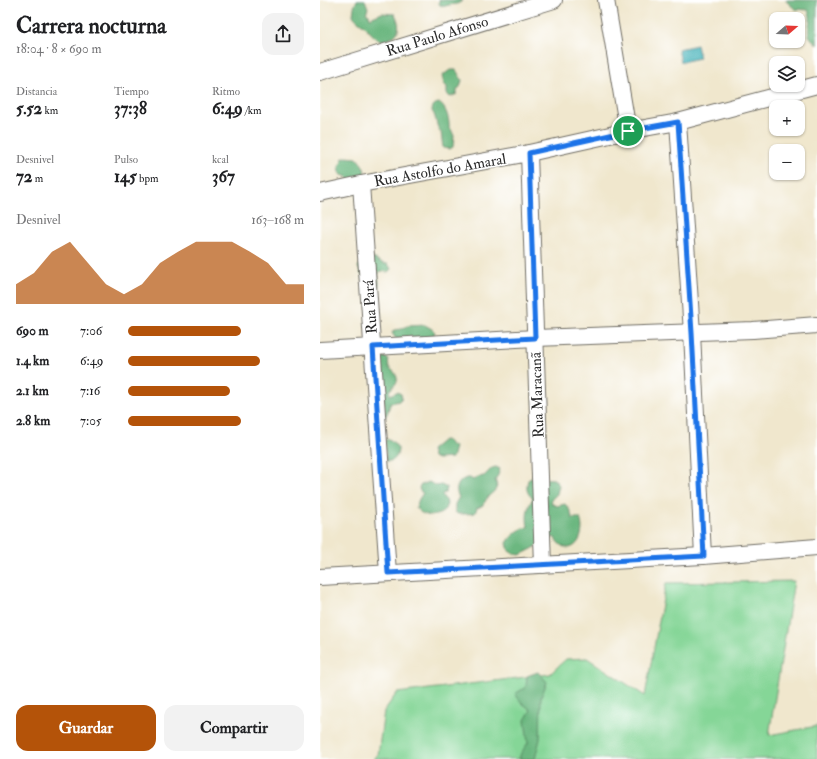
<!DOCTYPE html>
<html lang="es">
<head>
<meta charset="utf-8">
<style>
	body { margin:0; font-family:"IM FELL Double Pica",serif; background:#f2f2f2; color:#202124; height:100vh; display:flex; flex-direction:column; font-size:15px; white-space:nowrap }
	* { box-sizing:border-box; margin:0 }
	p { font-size:13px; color:#757577 }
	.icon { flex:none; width:22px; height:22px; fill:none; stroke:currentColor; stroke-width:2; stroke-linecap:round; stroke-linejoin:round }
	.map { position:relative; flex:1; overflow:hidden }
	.panel { display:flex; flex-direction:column; background:#fff; width:320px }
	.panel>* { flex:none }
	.needle { width:26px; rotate:71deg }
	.fabs { position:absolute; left:449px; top:12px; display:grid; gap:8px }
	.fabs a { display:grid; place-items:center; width:36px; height:36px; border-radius:8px; background:#fff; box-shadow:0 1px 3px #0004; font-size:20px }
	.pin { position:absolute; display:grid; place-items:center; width:34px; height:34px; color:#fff; margin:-17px; border:2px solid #fff; border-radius:50%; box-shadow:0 1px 4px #0007 }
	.round { display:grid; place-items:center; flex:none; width:42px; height:42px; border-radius:12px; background:#f2f2f2 }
	.summary { display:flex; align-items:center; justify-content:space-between; height:68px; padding:0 16px }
	h1 { font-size:22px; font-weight:700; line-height:30px }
	.metrics { display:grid; grid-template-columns:repeat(3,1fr); gap:6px; height:68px; padding:4px 16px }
	.metrics div { display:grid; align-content:center }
	.metrics b { font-size:17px; font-weight:700 }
	.metrics small { font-size:11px; font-weight:400 }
	.metrics p { font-size:11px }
	.chart { height:112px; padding:8px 16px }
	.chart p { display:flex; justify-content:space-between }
	.chart svg { width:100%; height:72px; margin-top:4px; fill:#b45309; opacity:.7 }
	.action { display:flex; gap:8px; margin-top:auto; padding:8px 16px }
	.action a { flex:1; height:46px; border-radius:12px; background:#b45309; color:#fff; font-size:16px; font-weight:700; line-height:46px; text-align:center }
	.action a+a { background:#f2f2f2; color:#202124 }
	ul { padding:0 16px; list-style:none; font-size:13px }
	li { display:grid; grid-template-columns:64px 48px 1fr; align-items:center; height:30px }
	li i { height:10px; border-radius:5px; background:#b45309 }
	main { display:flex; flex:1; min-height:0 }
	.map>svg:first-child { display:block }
</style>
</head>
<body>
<main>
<section class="panel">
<div class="summary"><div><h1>Carrera nocturna</h1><p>18:04 · 8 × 690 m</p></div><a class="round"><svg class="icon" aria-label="share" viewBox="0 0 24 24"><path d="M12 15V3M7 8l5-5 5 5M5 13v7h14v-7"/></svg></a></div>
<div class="metrics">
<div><p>Distancia</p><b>5.52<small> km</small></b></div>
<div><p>Tiempo</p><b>37:38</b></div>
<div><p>Ritmo</p><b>6:49<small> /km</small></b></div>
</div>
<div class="metrics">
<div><p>Desnivel</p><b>72<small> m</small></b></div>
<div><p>Pulso</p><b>145<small> bpm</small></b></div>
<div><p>kcal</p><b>367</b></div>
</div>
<div class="chart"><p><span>Desnivel</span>163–168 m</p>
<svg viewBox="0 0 160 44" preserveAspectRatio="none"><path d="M0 44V32L10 25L20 12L30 6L40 19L50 32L60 38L70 32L80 19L90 12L100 6L110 6L120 6L130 12L140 19L150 32L160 32V44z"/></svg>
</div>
<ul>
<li><b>690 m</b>7:06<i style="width:64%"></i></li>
<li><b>1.4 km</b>6:49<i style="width:75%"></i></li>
<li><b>2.1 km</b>7:16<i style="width:58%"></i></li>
<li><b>2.8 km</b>7:05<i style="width:64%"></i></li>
</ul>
<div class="action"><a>Guardar</a><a>Compartir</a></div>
</section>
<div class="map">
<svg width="497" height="759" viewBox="0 0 497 759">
	<rect width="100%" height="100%" fill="#fff"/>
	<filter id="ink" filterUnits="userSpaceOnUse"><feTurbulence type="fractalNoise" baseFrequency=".025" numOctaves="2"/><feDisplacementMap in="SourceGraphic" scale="8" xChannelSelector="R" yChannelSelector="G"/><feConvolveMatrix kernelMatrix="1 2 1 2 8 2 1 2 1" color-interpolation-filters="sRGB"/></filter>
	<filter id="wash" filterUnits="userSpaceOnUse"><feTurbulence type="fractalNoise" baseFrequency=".012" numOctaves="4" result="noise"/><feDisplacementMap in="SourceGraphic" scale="16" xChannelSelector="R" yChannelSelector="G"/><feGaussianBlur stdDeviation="0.9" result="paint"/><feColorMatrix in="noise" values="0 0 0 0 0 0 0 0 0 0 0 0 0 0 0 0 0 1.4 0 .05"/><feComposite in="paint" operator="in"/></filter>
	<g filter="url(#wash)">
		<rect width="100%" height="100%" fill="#f0e7cd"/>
		<polygon fill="#85d697" stroke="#588061" points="474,581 449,735 497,726 497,759 53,759 58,755 64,711 77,693 230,674 246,659 267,658 325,696 346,583"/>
		<g fill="#6cb780" stroke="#4c7156">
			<path d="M37,0H45L48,8L46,13L49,15L50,18L62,13L75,14C83,30 77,39 60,41C54,37 50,32 45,27C41,22 36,21 33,15L34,7Z"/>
			<path d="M119,0H143C138,5 135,4 129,5C124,6 124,8 119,4Z"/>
			<path d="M465,0H497V45C495,42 492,40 490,37C485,28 494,21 488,10L475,9Z"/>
			<polygon points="130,70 136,70 142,80 140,87 137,90 137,94 130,97 127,94 127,87 124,84 122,76"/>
			<path d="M119,103C126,107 130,120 129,129H131L134,136L133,147L130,149L123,148L121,132C115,126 117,117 112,111C112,106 114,104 119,103Z"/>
			<path d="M25,157L37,158C42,165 46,167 44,176L29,180L27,177L20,174L19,166L21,163L22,159Z"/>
			<polygon points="53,258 64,264 68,264 71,269 68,272 60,271 58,274 59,283 58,294 60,302 59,306 56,309 38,267 40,264"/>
			<polygon points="105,325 112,329 115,332 113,338 76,339 72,333 74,330 82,329 87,326"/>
			<path d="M61,357H65L68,359L69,368C75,371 78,377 77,382L69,391L70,395L77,392L81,394L82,398L79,401L71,403C68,408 69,412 65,417Z"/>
			<path d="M69,439L73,442L78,448C78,456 75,462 66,461L65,440Z"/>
			<path d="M123,440C127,440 130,442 131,446L133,445L135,447L132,458L118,459L113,457L111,450Z"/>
			<path d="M176,467L180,469L178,475L175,480C180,490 173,491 168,497C163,503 166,505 157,508L155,513C149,514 143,514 138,514L135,512V504L139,497C133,489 140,477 150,478L153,480L158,477L164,476L172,468Z"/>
			<path d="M211,478L234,479L239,485L237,494L231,500L232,504L237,506L245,504C248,507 252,513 252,518H260C268,539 249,562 234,537L219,543L214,548L200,555L194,554L189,551L187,543C192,535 198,529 208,527C206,516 207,508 213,498C206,493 206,488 208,480Z"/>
			<path d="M109,482L116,486L121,485L127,488L125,493L122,494L123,497L126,500L127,504L124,511C116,518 101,517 96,507L99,499L103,493L100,491L99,488L101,485Z"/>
			<polygon points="218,672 227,682 221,697 220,739 215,759 199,759 201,753 208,743 205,720 211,710 202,703 195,694 206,687 207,676"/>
		</g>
		<polygon fill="#3eafb6" stroke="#346d70" points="377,45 380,58 361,62 358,49"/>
	</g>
	<g filter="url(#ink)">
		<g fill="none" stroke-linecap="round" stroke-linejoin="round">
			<defs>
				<g id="minor">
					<polyline points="286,0 308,131"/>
					<polyline points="0,72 234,0"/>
					<polyline points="358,122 372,333 383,556"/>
					<polyline points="209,153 223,565"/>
					<polyline points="41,184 68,573"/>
					<polyline points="0,193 41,184 209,153 308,131 358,122 497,85"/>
					<polyline points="0,350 215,338 433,330 497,325"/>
					<polyline points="0,577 383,556 497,547"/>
				</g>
			</defs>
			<use href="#minor" stroke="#706d64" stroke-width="18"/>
			<use href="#minor" stroke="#fff" stroke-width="16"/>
		</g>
	</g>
	<g fill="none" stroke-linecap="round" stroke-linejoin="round" filter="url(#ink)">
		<defs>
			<polygon id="route" points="358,122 372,333 384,556 68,573 53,347 215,338 209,153 308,131"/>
		</defs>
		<use href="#route" stroke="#fff" stroke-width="8"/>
		<use href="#route" stroke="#1a73e8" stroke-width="5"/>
	</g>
	<g text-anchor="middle" stroke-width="3" stroke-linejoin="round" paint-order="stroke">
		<g font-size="15" fill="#2b2b2b" stroke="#fff">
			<text transform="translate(117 36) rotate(-17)" y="5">Rua Paulo Afonso</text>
			<text transform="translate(120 170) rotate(-10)" y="5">Rua Astolfo do Amaral</text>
			<text transform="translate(50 307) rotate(-94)" y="5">Rua Pará</text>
			<text transform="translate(217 395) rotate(-92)" y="5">Rua Maracanã</text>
		</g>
	</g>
</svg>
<div class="fabs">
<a><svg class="needle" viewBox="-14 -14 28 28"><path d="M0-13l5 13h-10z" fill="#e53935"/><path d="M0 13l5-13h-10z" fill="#757577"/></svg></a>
<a><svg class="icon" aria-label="layers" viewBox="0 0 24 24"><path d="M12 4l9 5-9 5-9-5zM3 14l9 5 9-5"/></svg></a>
<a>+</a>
<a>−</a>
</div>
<div class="pin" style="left:308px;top:131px;background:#1e9e55"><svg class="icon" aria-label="arrive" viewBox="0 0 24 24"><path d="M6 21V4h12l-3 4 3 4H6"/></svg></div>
</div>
</main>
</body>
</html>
